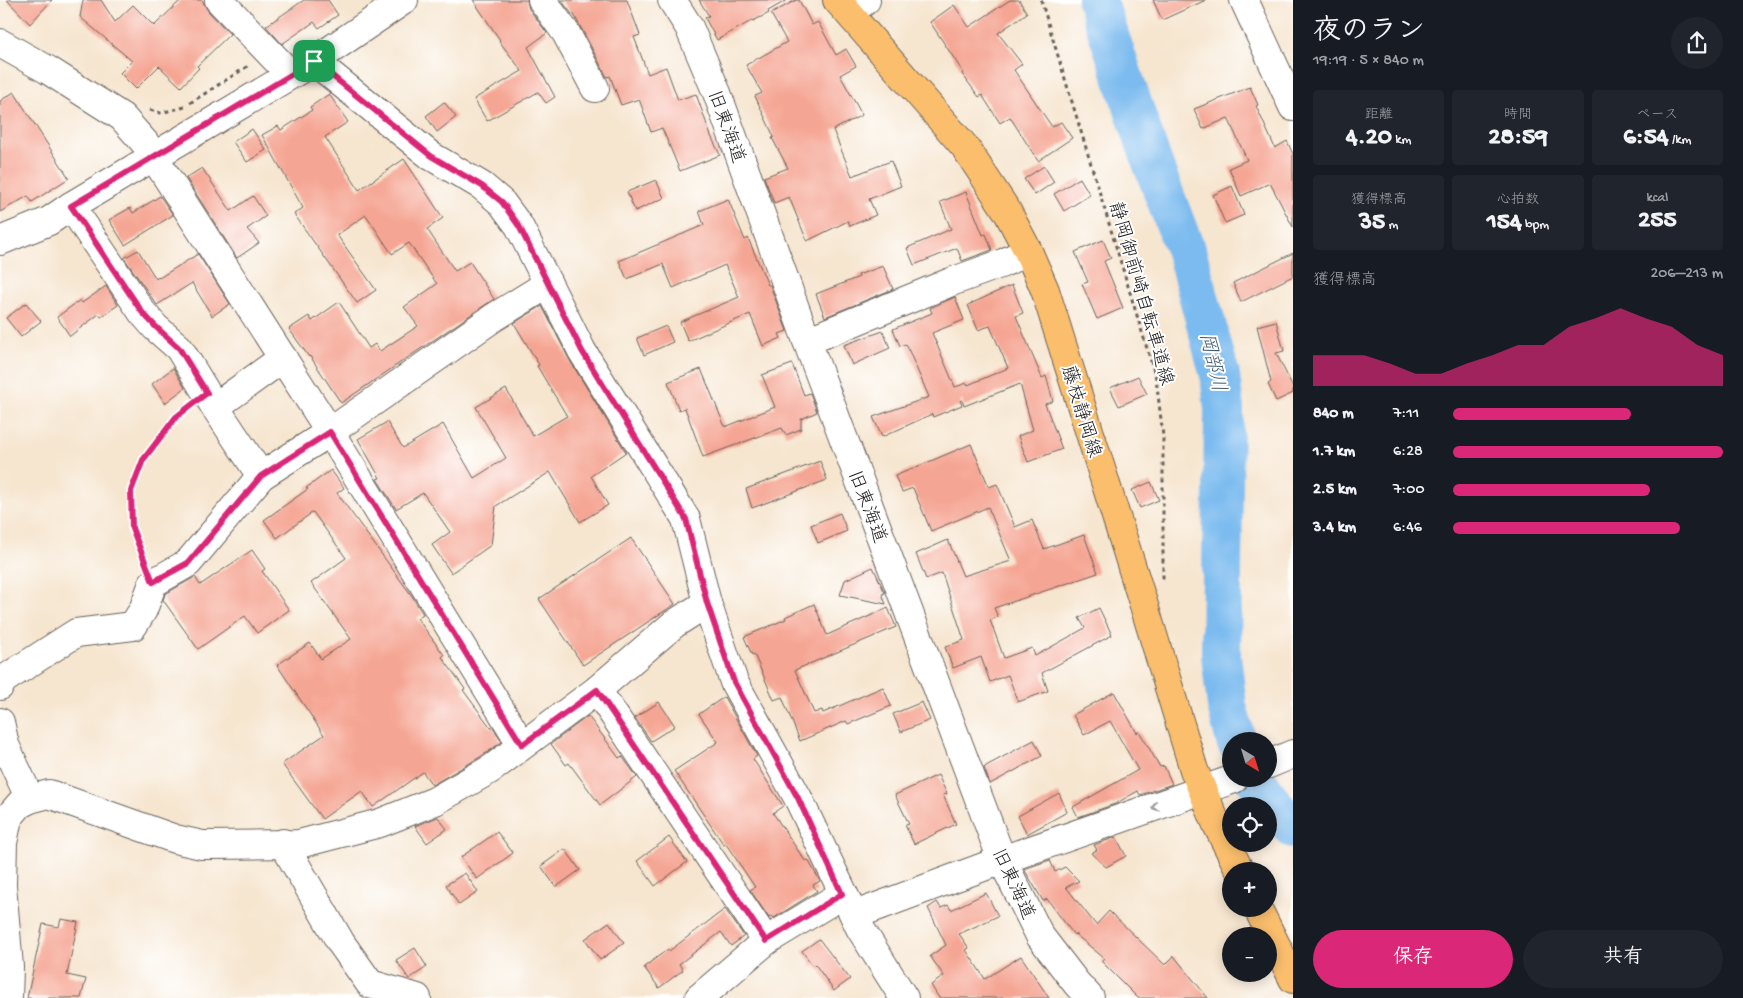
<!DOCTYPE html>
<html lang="ja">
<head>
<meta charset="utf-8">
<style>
	body { margin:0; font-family:"Gochi Hand","Klee One",sans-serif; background:#20242c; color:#f1f3f6; height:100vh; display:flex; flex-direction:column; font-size:19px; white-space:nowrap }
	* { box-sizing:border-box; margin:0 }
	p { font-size:16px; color:#9ea1a6 }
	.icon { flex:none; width:28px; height:28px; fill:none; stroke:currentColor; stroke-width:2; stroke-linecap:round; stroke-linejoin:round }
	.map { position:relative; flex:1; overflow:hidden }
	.drawer { display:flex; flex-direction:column; background:#171b24; width:450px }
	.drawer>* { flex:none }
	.needle { width:32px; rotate:142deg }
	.tools { position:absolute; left:1222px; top:732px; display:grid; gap:10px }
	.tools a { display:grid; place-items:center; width:55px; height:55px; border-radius:50%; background:#171b24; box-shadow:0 2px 12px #0003; font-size:25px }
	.pin { position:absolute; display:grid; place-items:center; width:42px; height:42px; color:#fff; margin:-21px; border-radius:10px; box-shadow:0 2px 8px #0006 }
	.round { display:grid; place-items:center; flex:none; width:52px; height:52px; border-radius:26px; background:#20242c }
	.overview { display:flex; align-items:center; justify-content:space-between; height:85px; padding:0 20px }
	h1 { font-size:28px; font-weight:800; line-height:38px }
	.figures { display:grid; grid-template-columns:repeat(3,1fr); gap:8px; height:85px; padding:5px 20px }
	.figures div { display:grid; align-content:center; border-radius:5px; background:#20242c; text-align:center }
	.figures b { font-size:25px; font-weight:800 }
	.figures small { font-size:14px; font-weight:400 }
	.figures p { font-size:14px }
	.chart { height:140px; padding:10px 20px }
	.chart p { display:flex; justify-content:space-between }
	.chart svg { width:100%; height:90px; margin-top:5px; fill:#db2777; opacity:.7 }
	.button { display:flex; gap:10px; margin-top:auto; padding:10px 20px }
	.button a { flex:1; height:58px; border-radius:30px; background:#db2777; color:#fff; font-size:20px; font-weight:800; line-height:58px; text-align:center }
	.button a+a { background:#20242c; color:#f1f3f6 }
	ul { padding:0 20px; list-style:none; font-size:16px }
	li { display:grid; grid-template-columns:80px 60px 1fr; align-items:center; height:38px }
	li i { height:12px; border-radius:6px; background:#db2777 }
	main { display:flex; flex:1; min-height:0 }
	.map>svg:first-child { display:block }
</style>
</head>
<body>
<main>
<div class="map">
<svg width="1293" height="998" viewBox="0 0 1293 998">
	<rect width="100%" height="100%" fill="#fff"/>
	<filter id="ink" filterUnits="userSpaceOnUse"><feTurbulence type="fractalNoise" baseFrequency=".02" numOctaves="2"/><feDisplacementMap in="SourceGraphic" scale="10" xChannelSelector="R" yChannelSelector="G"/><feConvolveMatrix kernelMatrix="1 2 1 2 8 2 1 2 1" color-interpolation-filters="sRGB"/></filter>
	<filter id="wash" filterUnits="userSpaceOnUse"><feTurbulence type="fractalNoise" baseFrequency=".0096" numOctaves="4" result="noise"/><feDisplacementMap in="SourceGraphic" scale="20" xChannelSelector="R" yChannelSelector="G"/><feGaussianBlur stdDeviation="1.12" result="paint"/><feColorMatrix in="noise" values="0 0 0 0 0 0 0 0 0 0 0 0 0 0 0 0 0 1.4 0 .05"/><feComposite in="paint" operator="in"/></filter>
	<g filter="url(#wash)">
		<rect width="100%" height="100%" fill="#f6e5cf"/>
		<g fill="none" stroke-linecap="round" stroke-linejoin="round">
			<g stroke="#7bbbef" stroke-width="40">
				<polyline points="1097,0 1152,162 1188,257 1220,375 1224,409 1221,655 1227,706 1236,741"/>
				<polyline points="1255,779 1281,815 1293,828"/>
			</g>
		</g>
		<g id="blocks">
			<g fill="#f5a593">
				<polygon points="7,0 52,0 30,24"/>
				<polygon points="83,0 101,0 115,22 133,5 154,26 181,0 202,0 208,11 230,34 197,66 199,68 181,87 159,66 136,89 120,73 132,61 80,17"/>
				<polygon points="304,0 328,0 338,15 319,28 314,22 282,44 266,26"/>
				<polygon points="473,0 527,0 529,9 547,33 528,47 555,97 546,103 538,92 487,121 474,99 522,71 499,41 500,40"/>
				<polygon points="561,0 627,0 640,35 634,37 648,74 666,67 678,100 696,94 711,136 720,155 680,171 662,128 651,132 639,99 621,105 610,76 607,77 573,13 572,14"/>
				<polygon points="699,0 787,0 768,11 769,13 753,21 753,20 717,40 705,18 709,16"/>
				<polygon points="796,0 799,0 812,25 818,22 836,55 846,49 856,66 840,75 862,115 833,130 852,176 891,161 901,186 869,199 876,215 850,226 848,221 807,241 789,197 774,203 764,177 788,168 772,138 774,137 755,96 762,93 746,65 787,42 771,14"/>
				<polygon points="1010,0 1019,0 1027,13 998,33 1022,64 1014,70 1052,127 1061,122 1072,138 1038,161 1010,117 1000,123 982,95 979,97 962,74 963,72 930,22 954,5 969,27"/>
				<polygon points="1153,0 1206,0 1162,20"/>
				<polygon points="1250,87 1258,105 1256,106 1275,148 1287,141 1293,154 1293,227 1270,183 1241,196 1229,168 1247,160 1228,118 1203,129 1194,109"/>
				<polygon points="14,92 69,178 32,202 28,196 0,212 0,101"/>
				<polygon points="329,94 348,122 325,137 359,190 404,159 443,218 427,229 455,271 470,262 494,299 341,403 310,356 309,357 289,329 309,316 312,321 339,302 369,348 375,344 380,351 418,326 404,307 437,284 409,243 392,254 366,215 337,235 376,290 357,303 294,214 303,208 262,135 278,126 281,130 312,110 310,107"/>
				<polygon points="444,102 456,117 437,132 426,116"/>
				<polygon points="252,129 266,150 247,162 233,142"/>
				<polygon points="1044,166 1054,182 1035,195 1024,179"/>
				<polygon points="202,168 231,211 253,196 266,216 247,229 259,243 237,258 186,178"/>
				<polygon points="1080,178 1090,195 1064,211 1054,194"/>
				<polygon points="656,180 664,198 635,211 627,192"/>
				<polygon points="1232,186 1244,215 1225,223 1213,195"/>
				<polygon points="966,192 983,235 986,234 992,250 962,261 957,248 914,265 907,248 951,229 940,202"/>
				<polygon points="160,196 173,215 125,245 109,220 130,208 133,213"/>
				<polygon points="728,199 745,240 748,238 768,285 770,285 787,331 779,334 781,338 763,346 750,314 688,341 680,322 739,297 725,265 673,288 663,264 627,279 619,261 704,225 699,211"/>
				<polygon points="1103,240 1111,258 1104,261 1123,308 1097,319 1082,284 1088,282 1075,252"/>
				<polygon points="138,250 156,279 158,277 159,278 198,254 230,304 212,316 192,283 157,305 124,258"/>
				<polygon points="1293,253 1293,276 1241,302 1233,283"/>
				<polygon points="883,266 893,289 825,317 816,294 859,277 858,275"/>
				<polygon points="1012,285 1023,313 1016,316 1042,378 1046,376 1053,401 1045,404 1062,449 1028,462 1018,436 1033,430 1020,384 964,406 962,400 960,401 962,405 933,417 932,414 882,437 873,417 929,397 906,344 900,346 893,329 932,313 930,308 955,297 964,320 932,333 955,387 967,383 968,385 1008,368 990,326 978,330 968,305"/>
				<polygon points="106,286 118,305 101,317 99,314 70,336 57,317 80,300 82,303"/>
				<polygon points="26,303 41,321 21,337 6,318"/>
				<polygon points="542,306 569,359 626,452 591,476 608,505 580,522 550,472 496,506 491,545 451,573 432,545 450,532 423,493 396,509 377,479 380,478 358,439 387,422 403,448 443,424 474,478 506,458 476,407 506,389 533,436 567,416 537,366 539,365 514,323"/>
				<polygon points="1276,321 1284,351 1276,353 1293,387 1293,393 1276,401 1268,384 1271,382 1257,326"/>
				<polygon points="666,326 673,342 644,355 637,338"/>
				<polygon points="883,331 890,348 852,365 844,345"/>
				<polygon points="792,364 804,395 810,393 817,412 801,419 801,429 786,435 782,428 703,457 685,408 679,410 668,382 701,369 725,427 775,407 762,375"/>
				<polygon points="173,368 185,388 165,403 152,384"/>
				<polygon points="1138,376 1147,394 1119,406 1110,388"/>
				<polygon points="971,444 989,487 997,484 1015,527 1032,520 1044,549 1084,535 1098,573 994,608 998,617 990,620 1004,658 1032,648 1035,656 1085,628 1079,618 1099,608 1112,635 1042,673 1048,691 1018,702 1008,675 990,682 981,657 953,668 945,647 964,640 942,573 926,579 916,554 948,540 963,576 1011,561 988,507 931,531 913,488 902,492 895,476"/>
				<polygon points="820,461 827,480 752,508 746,489"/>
				<polygon points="331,470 344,488 337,493 412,596 423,614 417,618 444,655 442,657 465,689 463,690 491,728 493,727 502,742 482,756 432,785 423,772 373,807 362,791 322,819 282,764 324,735 277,665 310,643 321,659 351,639 311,583 346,558 313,512 277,538 264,520 308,489 306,488"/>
				<polygon points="1151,482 1159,500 1140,508 1132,490"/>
				<polygon points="840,513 847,531 818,543 811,525"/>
				<polygon points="631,538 675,604 583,665 539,599"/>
				<polygon points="252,550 265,569 262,571 289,610 257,633 245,616 198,649 163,600 165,594 195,577 200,585"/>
				<polygon points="873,567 885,593 882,594 886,604 840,595 845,580"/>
				<polygon points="814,604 827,635 888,608 896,627 795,670 814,713 822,710 823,713 883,687 891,706 848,724 846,721 800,741 782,697 774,700 754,654 752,655 744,637 786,619 785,617"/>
				<polygon points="1114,692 1137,733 1139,731 1160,767 1164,766 1172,784 1140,795 1138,791 1115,804 1078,817 1073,807 1138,770 1110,721 1084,735 1073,715"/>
				<polygon points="724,697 757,756 753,759 783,806 773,813 805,861 808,860 820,881 813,885 817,891 774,918 772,916 769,918 750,890 755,887 726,844 724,845 674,771 718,742 699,714"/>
				<polygon points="659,702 675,726 651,741 635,718"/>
				<polygon points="922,702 930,720 901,732 893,714"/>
				<polygon points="588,716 619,758 622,756 637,777 600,805 569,763 566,765 551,744"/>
				<polygon points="1034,740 1042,756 990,784 984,768 986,766"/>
				<polygon points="938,775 947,794 943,795 956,824 914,844 905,825 909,824 895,795"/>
				<polygon points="1059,793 1067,812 1027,834 1018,816"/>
				<polygon points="438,817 447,829 427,843 415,826"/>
				<polygon points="497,832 513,853 477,879 461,857"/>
				<polygon points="669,837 687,862 655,886 637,861"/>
				<polygon points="1116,837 1126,856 1106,867 1091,853 1097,850 1094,845"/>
				<polygon points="565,849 580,870 556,887 541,866"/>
				<polygon points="1050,860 1055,872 1065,867 1079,881 1066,887 1096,925 1109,911 1165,965 1174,956 1208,998 1138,998 1101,961 1104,958 1075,934 1074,935 1047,899 1043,901 1024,869"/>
				<polygon points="465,873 478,892 459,905 446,885"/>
				<polygon points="986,893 998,916 959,934 969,948 966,950 985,979 1021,956 1049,998 939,998 931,985 944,976 930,956 946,945 928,908 937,902 941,908 948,905 951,910"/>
				<polygon points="725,909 744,936 731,946 721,932 679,964 683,970 659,988 644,967 668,949 669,951"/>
				<polygon points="61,919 78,922 67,975 86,979 81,998 27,998 43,924 59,927"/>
				<polygon points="609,922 624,943 600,960 585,939"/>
				<polygon points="819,939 850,979 834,991 815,964 813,966 802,951"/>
				<polygon points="415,948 427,967 409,979 396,960"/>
			</g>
		</g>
	</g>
	<g filter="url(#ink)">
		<use href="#blocks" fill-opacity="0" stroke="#68625b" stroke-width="1"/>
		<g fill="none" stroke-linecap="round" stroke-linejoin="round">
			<defs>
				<g id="minor">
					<polyline points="219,0 290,74"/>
					<polyline points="542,0 566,33 595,88"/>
					<polyline points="672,0 689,27 717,93 807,341 1002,860 1040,936 1077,984 1090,998"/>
					<polyline points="1244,0 1293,107"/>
					<polyline points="850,13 866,0"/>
					<polyline points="0,43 48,70 122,117 145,143 330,432 522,745"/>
					<polyline points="314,61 431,156 482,186 502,203 519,226 582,351 686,519 707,603 734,682 798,798 860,928 904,998"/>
					<polyline points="71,206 142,312 155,327 179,348 215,407"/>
					<polyline points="0,241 49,221 71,206 314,61 404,0"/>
					<polyline points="807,341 951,282 1003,263 1028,251"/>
					<polyline points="261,476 215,407 283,358"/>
					<polyline points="0,686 3,680 76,633 133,626 143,610 153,583 188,563 261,476 330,432 493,318 548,284"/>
					<polyline points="597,690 766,941"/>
					<polyline points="0,722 5,745 30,799"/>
					<polyline points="1269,764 1293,754"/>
					<polyline points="283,843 341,943 370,984 417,998"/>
					<polyline points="855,915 1002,860 1234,779"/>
					<polyline points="8,998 9,967 2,885 3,843 8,818 20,804 30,799 49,794 175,839 202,845 299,844 380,823 435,801 491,769 597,690 674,624 707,603"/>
					<polyline points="699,998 766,941 843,894"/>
				</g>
				<g id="major">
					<polyline points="837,0 965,147 1007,211 1028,251 1045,290 1146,612 1194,770 1217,825 1240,871"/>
					<polyline points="1258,909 1293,979"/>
				</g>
			</defs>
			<use href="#minor" stroke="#68625b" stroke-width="30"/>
			<use href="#major" stroke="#68625b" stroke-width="30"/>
			<g stroke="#68625b" stroke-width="3" stroke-dasharray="4 4" stroke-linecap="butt">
				<polyline points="1041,0 1156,378 1163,436 1163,580"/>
				<polyline points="190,103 248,66"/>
				<polyline points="150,110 160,113 185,107"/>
				<polyline points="144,559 132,528 131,491 143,460 176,417 187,409"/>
			</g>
			<use href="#minor" stroke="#fff" stroke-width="28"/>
			<use href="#major" stroke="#fabe6d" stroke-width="28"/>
		</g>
		<defs><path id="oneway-chevron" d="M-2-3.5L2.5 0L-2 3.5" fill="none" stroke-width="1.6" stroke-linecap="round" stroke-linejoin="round" transform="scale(1.25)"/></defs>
		<use stroke="#999" href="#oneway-chevron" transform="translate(1155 807) rotate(161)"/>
	</g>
	<g fill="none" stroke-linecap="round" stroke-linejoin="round" filter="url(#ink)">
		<defs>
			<polygon id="route" points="314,61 431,156 482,186 502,202 519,226 582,351 686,519 707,603 734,682 798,798 842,894 766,941 597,690 522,745 330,432 261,476 188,563 153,582 132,528 131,491 143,460 176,417 207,393 179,348 156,327 142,312 71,206"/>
		</defs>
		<use href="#route" stroke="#fff" stroke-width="10"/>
		<use href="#route" stroke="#db2777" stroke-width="6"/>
	</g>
	<g text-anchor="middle" stroke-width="4" stroke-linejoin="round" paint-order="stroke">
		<g font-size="19" fill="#1c1c1c" stroke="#fff">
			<text transform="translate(728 126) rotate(70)" y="7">旧東海道</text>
			<text transform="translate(1143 293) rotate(74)" y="7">静岡御前崎自転車道線</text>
			<text transform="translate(1083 411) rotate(73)" y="7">藤枝静岡線</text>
			<text transform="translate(869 506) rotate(69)" y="7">旧東海道</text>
			<text transform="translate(1015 883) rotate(65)" y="7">旧東海道</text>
		</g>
		<g font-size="20" font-style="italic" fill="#425c70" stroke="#fff">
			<text transform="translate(1214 362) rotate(77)" y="7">岡部川</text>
		</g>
	</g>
</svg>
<div class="tools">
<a><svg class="needle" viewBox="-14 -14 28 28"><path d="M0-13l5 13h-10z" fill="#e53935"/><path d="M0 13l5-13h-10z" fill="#9ea1a6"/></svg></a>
<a><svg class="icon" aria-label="locate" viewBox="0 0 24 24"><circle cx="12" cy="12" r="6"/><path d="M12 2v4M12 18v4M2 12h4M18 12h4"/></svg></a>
<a>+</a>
<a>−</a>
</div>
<div class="pin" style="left:314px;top:61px;background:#1e9e55"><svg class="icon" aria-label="arrive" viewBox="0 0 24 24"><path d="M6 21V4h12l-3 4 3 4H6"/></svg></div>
</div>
<section class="drawer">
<div class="overview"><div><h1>夜のラン</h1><p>19:19 · 5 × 840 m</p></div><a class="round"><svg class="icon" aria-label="share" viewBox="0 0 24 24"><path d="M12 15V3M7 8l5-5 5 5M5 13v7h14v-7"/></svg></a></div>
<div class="figures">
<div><p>距離</p><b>4.20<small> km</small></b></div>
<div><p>時間</p><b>28:59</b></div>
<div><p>ペース</p><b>6:54<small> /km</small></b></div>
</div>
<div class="figures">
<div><p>獲得標高</p><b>35<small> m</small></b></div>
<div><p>心拍数</p><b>154<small> bpm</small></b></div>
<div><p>kcal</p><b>255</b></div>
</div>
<div class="chart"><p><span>獲得標高</span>206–213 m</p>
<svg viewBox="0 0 160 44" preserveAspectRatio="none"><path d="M0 44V29L10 29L20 29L30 33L40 38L50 38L60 33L70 29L80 24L90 24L100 15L110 11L120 6L130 11L140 15L150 24L160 29V44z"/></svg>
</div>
<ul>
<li><b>840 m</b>7:11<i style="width:66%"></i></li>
<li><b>1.7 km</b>6:28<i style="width:100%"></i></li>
<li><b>2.5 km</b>7:00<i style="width:73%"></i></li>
<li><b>3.4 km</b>6:46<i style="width:84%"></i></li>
</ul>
<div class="button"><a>保存</a><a>共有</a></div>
</section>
</main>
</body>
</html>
